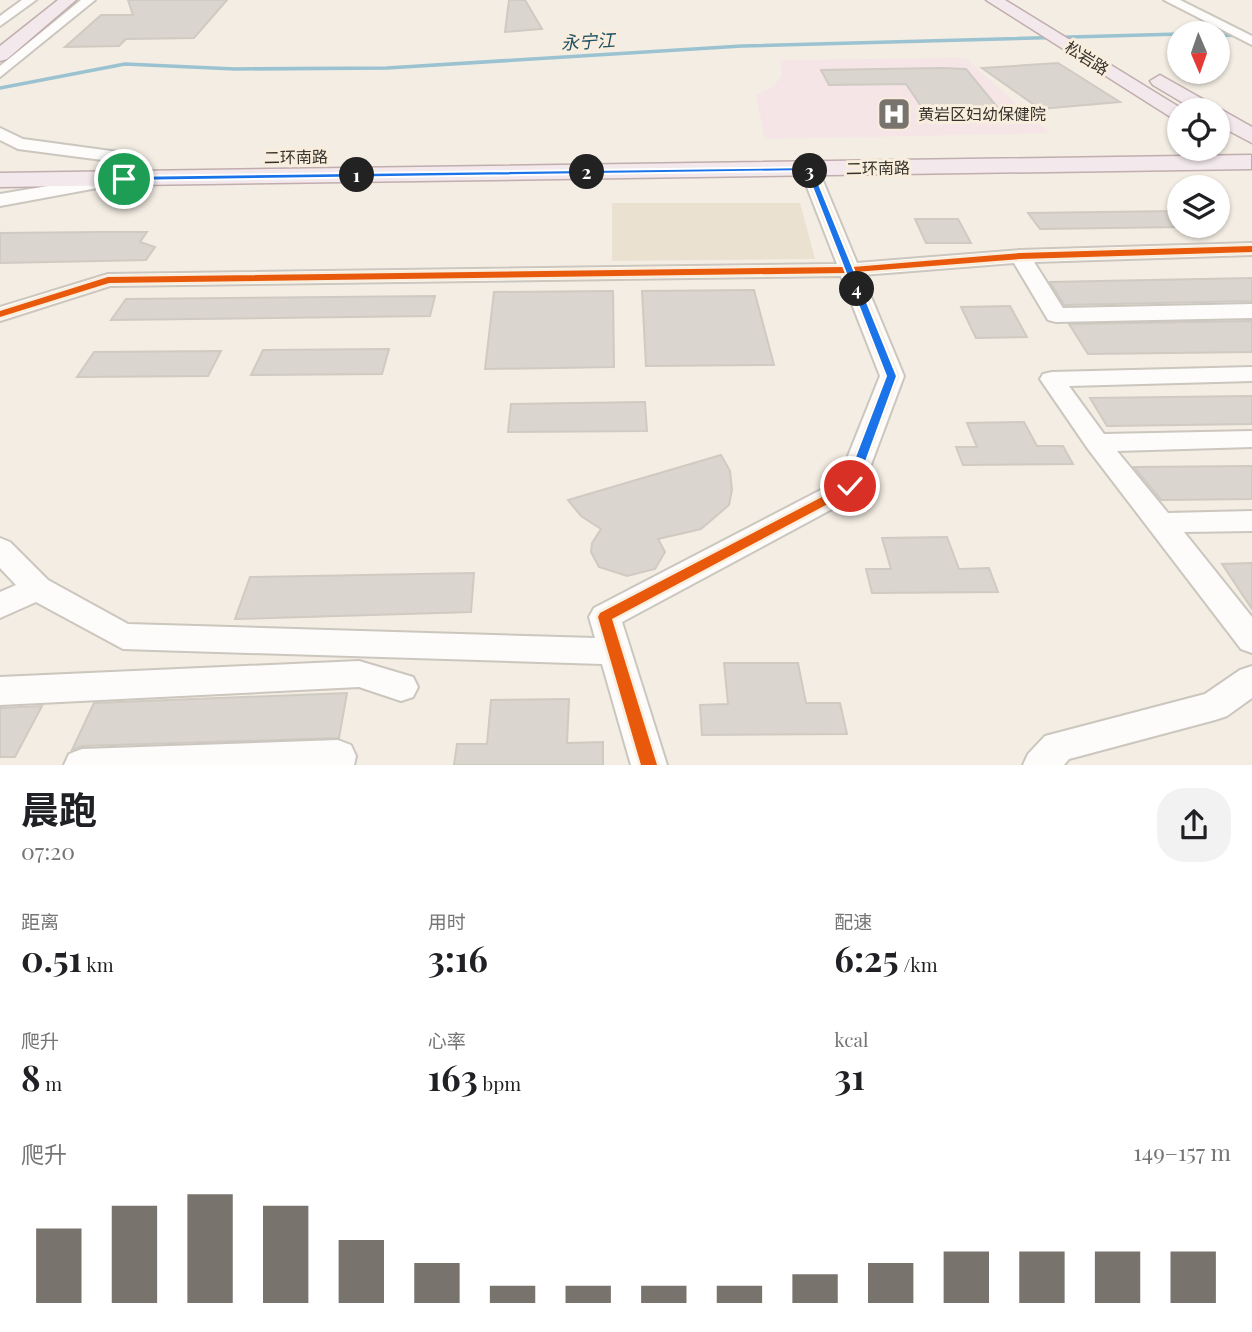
<!DOCTYPE html>
<html lang="zh">
<head>
<meta charset="utf-8">
<style>
	body { margin:0; font-family:"Playfair Display","Noto Sans SC",serif; background:#f2f2f2; color:#202124; height:100vh; display:flex; flex-direction:column; font-size:26px; white-space:nowrap }
	* { box-sizing:border-box; margin:0 }
	p { font-size:23px; color:#757577 }
	.icon { flex:none; width:38px; height:38px; fill:none; stroke:currentColor; stroke-width:2; stroke-linecap:round; stroke-linejoin:round }
	.map { position:relative; height:765px; overflow:hidden }
	.details { display:flex; flex-direction:column; background:#fff; flex:1 }
	.details>* { flex:none }
	.needle { width:46px; rotate:178deg }
	.fabs { position:absolute; left:1167px; top:21px; display:grid; gap:14px }
	.fabs a { display:grid; place-items:center; width:63px; height:63px; border-radius:50%; background:#fff; box-shadow:0 2px 5px #0004; font-size:35px }
	.pin { position:absolute; display:grid; place-items:center; width:60px; height:60px; color:#fff; margin:-30px; border:4px solid #fff; border-radius:50%; box-shadow:0 2px 7px #0007 }
	.km { position:absolute; width:35px; height:35px; margin:-18px; border-radius:50%; background:#222; color:#fff; font-size:19px; line-height:35px; text-align:center }
	.round { display:grid; place-items:center; flex:none; width:74px; height:74px; border-radius:28px; background:#f2f2f2 }
	.summary { display:flex; align-items:center; justify-content:space-between; height:119px; padding:0 21px }
	h1 { font-size:38px; font-weight:700; line-height:52px }
	.stats { display:grid; grid-template-columns:repeat(3,1fr); gap:10px; height:119px; padding:7px 21px }
	.stats div { display:grid; align-content:center }
	.stats b { font-size:35px; font-weight:700 }
	.stats small { font-size:19px; font-weight:400 }
	.stats p { font-size:19px }
	.chart { height:196px; padding:14px 21px }
	.chart p { display:flex; justify-content:space-between }
	.chart svg { width:100%; height:126px; margin-top:7px; stroke:#78736c; stroke-width:6 }
	.map>svg:first-child { display:block }
</style>
</head>
<body>
<div class="map">
<svg width="1252" height="765" viewBox="0 0 1252 765">
	<rect width="100%" height="100%" fill="#f3ede3"/>
	<polygon fill="#ebe1d0" points="612,203 800,203 815,259 612,261"/>
	<polygon fill="#f5e5e6" points="965,58 1049,133 765,139 756,95 774,86 782,75 780,60"/>
	<g fill="none" stroke-linecap="round" stroke-linejoin="round">
		<g stroke="#9bc2d1" stroke-width="3.5">
			<polyline points="1218,35 1252,36"/>
			<polyline points="0,88 125,64 235,69 387,68 742,46 1180,34"/>
		</g>
	</g>
	<g fill="#dad5ce" stroke="#cfcac2" stroke-width="2">
		<polygon points="128,0 227,0 194,38 126,39 119,46 65,47 101,15 133,15"/>
		<polygon points="509,0 525,0 542,29 505,32"/>
		<polygon points="1058,63 1120,102 1040,109 982,68"/>
		<polygon points="942,68 966,69 998,108 923,109 906,84 829,85 821,70"/>
		<polygon points="1180,211 1180,227 1040,229 1028,213"/>
		<polygon points="915,219 958,219 971,243 926,243"/>
		<polygon points="102,232 147,232 140,242 155,247 146,260 0,263 0,233"/>
		<polygon points="1252,278 1252,301 1064,305 1050,282"/>
		<polygon points="754,290 774,365 646,366 642,291"/>
		<polygon points="613,291 614,367 485,369 494,292"/>
		<polygon points="435,296 430,316 111,320 126,299"/>
		<polygon points="1010,306 1027,337 976,338 961,307"/>
		<polygon points="1252,321 1252,352 1088,354 1069,324"/>
		<polygon points="389,349 382,374 251,375 263,350"/>
		<polygon points="221,351 208,376 77,377 94,352"/>
		<polygon points="1252,396 1252,424 1107,426 1090,398"/>
		<polygon points="645,402 647,431 508,432 511,404"/>
		<polygon points="1024,422 1037,446 1063,446 1073,464 963,465 956,447 977,447 967,423"/>
		<polygon points="721,455 730,471 732,490 729,505 701,529 658,539 665,552 655,569 627,576 599,567 591,552 592,543 601,529 581,516 568,500"/>
		<polygon points="1252,466 1252,499 1161,500 1134,467"/>
		<polygon points="947,537 959,569 989,568 998,592 872,593 866,569 891,569 882,538"/>
		<polygon points="1252,563 1252,609 1222,564"/>
		<polygon points="474,573 471,612 235,619 250,577"/>
		<polygon points="724,663 798,663 806,703 840,703 847,734 702,735 700,705 728,704"/>
		<polygon points="347,693 339,738 82,746 72,750 94,703"/>
		<polygon points="569,699 567,743 603,742 603,765 454,765 457,744 487,744 491,700"/>
		<polygon points="42,706 15,757 0,757 0,708"/>
	</g>
	<g fill="none" stroke-linecap="round" stroke-linejoin="round">
		<defs>
			<g id="minor">
				<polygon points="22,0 36,0 0,26 0,16"/>
				<polygon points="81,0 95,0 0,77 0,66"/>
				<polygon points="1164,0 1180,0 1252,36 1252,45"/>
				<polygon points="0,128 23,139 133,154 142,159 133,164 18,149 0,140"/>
				<polygon points="809,164 818,169 857,263 1020,250 1252,243 1252,255 1034,262 1063,308 1252,304 1252,318 1056,322 1048,320 1014,263 862,275 904,376 860,494 622,622 667,765 631,765 602,664 123,649 36,602 0,618 0,592 16,585 0,568 0,538 10,542 48,580 128,624 595,638 589,617 594,608 838,481 880,376 841,276 110,286 0,321 0,307 108,274 837,264 800,169"/>
				<polygon points="113,175 122,180 119,184 0,206 0,194"/>
				<polygon points="1252,367 1252,381 1069,386 1104,434 1252,431 1252,447 1117,451 1168,513 1252,511 1252,531 1184,532 1252,617 1252,653 1241,649 1088,449 1040,379 1043,374 1052,372"/>
				<polygon points="359,661 413,677 418,687 413,697 401,701 359,687 0,705 0,677"/>
				<polygon points="1252,666 1252,698 1227,716 1215,720 1069,759 1064,765 1023,765 1028,754 1045,736 1205,694 1240,670"/>
				<polygon points="338,740 351,745 356,756 354,765 64,765 69,754 82,749"/>
			</g>
			<g id="major">
				<polygon points="58,0 76,0 7,59 0,61 0,46"/>
				<polygon points="986,0 1005,0 1184,110 1180,110 1180,123"/>
				<polygon points="1160,75 1252,127 1252,143 1218,125 1218,110 1195,110 1153,85 1150,81"/>
				<polygon points="1251,155 1251,169 0,187 0,173"/>
			</g>
		</defs>
		<use href="#minor" stroke="#cbc6be" stroke-width="4"/>
		<use href="#major" stroke="#c1adae" stroke-width="3"/>
		<use href="#minor" fill="#fdfcfb" fill-rule="evenodd"/>
		<use href="#major" fill="#f3e8eb" fill-rule="evenodd"/>
		<defs>
			<polygon id="cycleway" points="806,167 813,169 853,267 1020,253 1252,246 1252,252 1020,259 855,272 897,376 854,490 612,619 657,765 641,765 598,617 600,613 845,485 887,376 846,273 109,283 0,317 0,311 108,277 844,267 805,169"/>
		</defs>
		<use href="#cycleway" stroke="#f9eedd" stroke-width="5"/>
		<use href="#cycleway" fill="#e8590c" fill-rule="evenodd"/>
	</g>
	<polygon fill="#1a73e8" stroke="#fff" stroke-width="2" points="812,167 897,376 857,486 850,491 844,486 886,376 806,171 124,181 120,179 124,176"/>
	<defs>
		<symbol id="hospital-square" viewBox="-11 -11 22 22"><rect x="-9" y="-9" width="18" height="18" rx="4" fill="#78736c" stroke="#f9eedd"/><path d="M-5-5h3v3.5h4V-5h3V5h-3V1.5h-4V5h-3Z" fill="#fff"/></symbol>
	</defs>
	<g fill-rule="evenodd">
		<use href="#hospital-square" x="875" y="95" width="38" height="38"/>
	</g>
	<g text-anchor="middle" stroke-width="6" stroke-linejoin="round" paint-order="stroke">
		<g font-size="16" fill="#36322c" stroke="#f9eedd">
			<text transform="translate(1087 58) rotate(32)" y="6">松岩路</text>
			<text transform="translate(296 157) rotate(-1)" y="6">二环南路</text>
			<text transform="translate(878 168) rotate(-1)" y="6">二环南路</text>
		</g>
		<g font-size="16" fill="#36322c" stroke="#f9eedd" text-anchor="start">
			<text x="918" y="120">黄岩区妇幼保健院</text>
		</g>
		<g font-size="18" font-style="italic" fill="#215264" stroke="#f9eedd">
			<text transform="translate(588 42) rotate(-3)" y="6">永宁江</text>
		</g>
	</g>
</svg>
<div class="fabs">
<a><svg class="needle" viewBox="-14 -14 28 28"><path d="M0-13l5 13h-10z" fill="#e53935"/><path d="M0 13l5-13h-10z" fill="#757577"/></svg></a>
<a><svg class="icon" aria-label="locate" viewBox="0 0 24 24"><circle cx="12" cy="12" r="6"/><path d="M12 2v4M12 18v4M2 12h4M18 12h4"/></svg></a>
<a><svg class="icon" aria-label="layers" viewBox="0 0 24 24"><path d="M12 4l9 5-9 5-9-5zM3 14l9 5 9-5"/></svg></a>
</div>
<div class="pin" style="left:124px;top:179px;background:#1e9e55"><svg class="icon" aria-label="arrive" viewBox="0 0 24 24"><path d="M6 21V4h12l-3 4 3 4H6"/></svg></div>
<div class="pin" style="left:850px;top:486px;background:#d93025"><svg class="icon" aria-label="check" viewBox="0 0 24 24"><path d="M5 12l5 5 9-10"/></svg></div>
<b class="km" style="left:357px;top:175px">1</b>
<b class="km" style="left:587px;top:172px">2</b>
<b class="km" style="left:810px;top:171px">3</b>
<b class="km" style="left:857px;top:289px">4</b>
</div>
<section class="details">
<div class="summary"><div><h1>晨跑</h1><p>07:20</p></div><a class="round"><svg class="icon" aria-label="share" viewBox="0 0 24 24"><path d="M12 15V3M7 8l5-5 5 5M5 13v7h14v-7"/></svg></a></div>
<div class="stats">
<div><p>距离</p><b>0.51<small> km</small></b></div>
<div><p>用时</p><b>3:16</b></div>
<div><p>配速</p><b>6:25<small> /km</small></b></div>
</div>
<div class="stats">
<div><p>爬升</p><b>8<small> m</small></b></div>
<div><p>心率</p><b>163<small> bpm</small></b></div>
<div><p>kcal</p><b>31</b></div>
</div>
<div class="chart"><p><span>爬升</span>149–157 m</p>
<svg viewBox="0 0 160 44" preserveAspectRatio="none"><path d="M5 44V18M15 44V10M25 44V6M35 44V10M45 44V22M55 44V30M65 44V38M75 44V38M85 44V38M95 44V38M105 44V34M115 44V30M125 44V26M135 44V26M145 44V26M155 44V26"/></svg>
</div>
</section>
</body>
</html>
